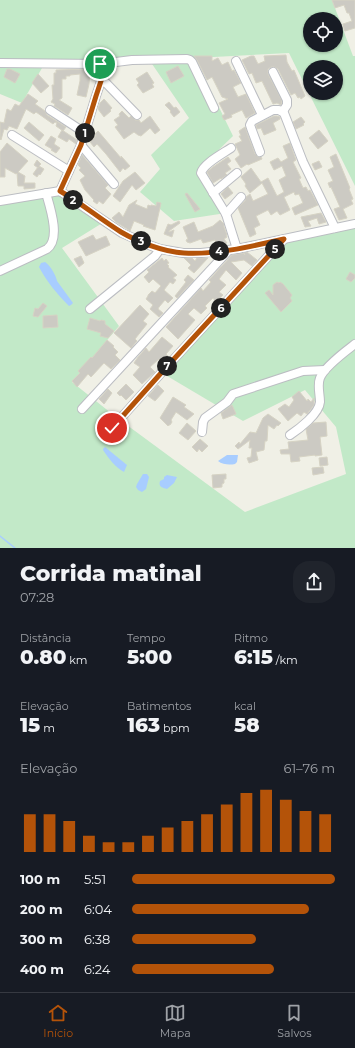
<!DOCTYPE html>
<html lang="pt">
<head>
<meta charset="utf-8">
<style>
	body { margin:0; font-family:Montserrat,sans-serif; background:#20242c; color:#f1f3f6; height:100vh; display:flex; flex-direction:column; font-size:15px; white-space:nowrap }
	* { box-sizing:border-box; margin:0 }
	p { font-size:13px; color:#9ea1a6 }
	.icon { flex:none; width:22px; height:22px; fill:none; stroke:currentColor; stroke-width:2; stroke-linecap:round; stroke-linejoin:round }
	.map { position:relative; height:548px; overflow:hidden }
	.panel { display:flex; flex-direction:column; background:#171b24; flex:1 }
	.panel>* { flex:none }
	.controls { position:absolute; left:303px; top:12px; display:grid; gap:8px }
	.controls a { display:grid; place-items:center; width:40px; height:40px; border-radius:50%; background:#171b24; box-shadow:0 1px 3px #0004; font-size:20px }
	.pin { position:absolute; display:grid; place-items:center; width:34px; height:34px; color:#fff; margin:-17px; border:2px solid #fff; border-radius:50%; box-shadow:0 1px 4px #0007 }
	.km { position:absolute; width:20px; height:20px; margin:-10px; border-radius:50%; background:#222; color:#fff; font-size:11px; line-height:20px; text-align:center }
	.round { display:grid; place-items:center; flex:none; width:42px; height:42px; border-radius:16px; background:#20242c }
	.summary { display:flex; align-items:center; justify-content:space-between; height:68px; padding:0 20px }
	h1 { font-size:22px; font-weight:800; line-height:30px }
	.figures { display:grid; grid-template-columns:repeat(3,1fr); gap:6px; height:68px; padding:4px 20px }
	.figures div { display:grid; align-content:center }
	.figures b { font-size:20px; font-weight:800 }
	.figures small { font-size:11px; font-weight:400 }
	.figures p { font-size:11px }
	.chart { height:112px; padding:8px 20px }
	.chart p { display:flex; justify-content:space-between }
	.chart svg { width:100%; height:72px; margin-top:4px; stroke:#b45309; stroke-width:6 }
	ul { padding:0 20px; list-style:none; font-size:13px }
	li { display:grid; grid-template-columns:64px 48px 1fr; align-items:center; height:30px }
	li i { height:10px; border-radius:5px; background:#b45309 }
	.dock { display:flex; justify-content:space-around; align-items:center; height:56px; border-top:1px solid #363941; background:#171b24; font-size:11px; color:#9ea1a6 }
	.dock a { display:grid; justify-items:center; gap:2px }
	.dock .current { color:#b45309 }
	.map>svg:first-child { display:block }
</style>
</head>
<body>
<div class="map">
<svg width="355" height="548" viewBox="0 0 355 548">
	<rect width="100%" height="100%" fill="#f0f0e6"/>
	<g fill="#c2e9c8" fill-rule="evenodd">
		<path d="M0,0H332L353,56H355V186L289,53L195,58L233,136L196,172L226,213L174,221L140,192L160,169L151,155L189,118L150,61L0,60ZM310,19H336V45H310ZM310,67H336V93H310Z"/>
		<polygon points="0,67 42,68 22,103 0,94"/>
		<polygon points="60,191 104,222 62,248 119,326 72,382 116,417 245,512 346,474 336,427 305,390 243,421 162,373 283,241 355,226 355,548 0,548 0,204"/>
	</g>
	<g fill="#a8cdff">
		<path d="M45,262C50,265 56,275 57,281L73,303L71,305L69,306C57,294 47,282 39,267L41,263Z"/>
		<path d="M105,447L127,465L124,472C115,467 109,459 103,450V449Z"/>
		<path d="M227,455H238L237,462L235,464C230,465 223,465 218,461Z"/>
		<polygon points="143,474 147,474 149,477 146,489 142,492 138,490 136,487 137,484"/>
		<path d="M167,475L177,477L174,483L167,489C163,488 158,487 160,481L164,479V477Z"/>
	</g>
	<g fill="none" stroke-linecap="round" stroke-linejoin="round">
		<polyline stroke="#a8cdff" stroke-width="1.5" points="0,536 15,548"/>
	</g>
	<g fill="#cccac3" stroke="#d6d3c4">
		<polygon points="332,0 355,0 355,28 345,31 343,24 352,21 349,13 347,13 344,5 335,8"/>
		<polygon points="286,55 287,62 292,71 294,70 305,96 301,99 300,97 298,98 295,93 291,95 278,69 274,67 271,67 268,69 268,74 282,101 281,105 277,103 273,104 262,81 256,83 252,73 249,74 242,60 251,56 254,56 258,64 265,61 264,56"/>
		<polygon points="194,56 212,56 212,61 218,58 222,65 228,62 232,71 234,70 241,83 233,87 238,97 246,94 255,113 246,118 242,110 231,115 232,117 224,120 222,116 225,114 219,103 228,99 222,97 212,77 207,80 197,60"/>
		<polygon points="178,66 184,76 171,83 166,72"/>
		<polygon points="7,69 10,69 20,74 15,83 4,77"/>
		<polygon points="90,69 89,84 86,97 77,95 80,81 80,74 70,75 70,76 66,76 66,79 62,79 62,98 59,100 72,108 68,115 54,106 55,104 51,102 53,99 52,85 54,85 54,73 56,73 56,70"/>
		<polygon points="147,72 154,83 152,84 154,87 143,93 137,85 139,83 136,79"/>
		<polygon points="38,74 49,86 41,93 32,83"/>
		<polygon points="28,94 38,101 35,104 45,111 47,115 66,127 63,131 56,126 57,123 55,122 53,124 36,112 34,114 26,109 17,129 9,126 7,130 4,129 1,140 0,139 0,122 4,123 7,109 11,111 15,104 19,106"/>
		<polygon points="104,99 112,108 110,110 111,111 104,117 98,109 100,103"/>
		<polygon points="169,102 174,108 176,107 180,112 174,117 170,112 171,111 165,105"/>
		<polygon points="122,111 129,118 131,116 135,120 139,120 141,123 150,116 160,130 155,134 150,128 141,136 138,135 134,132 124,139 115,127 118,125 114,120 120,116 119,114"/>
		<polygon points="274,116 277,116 280,117 280,119 273,123 276,130 264,135 261,128 257,129 256,125"/>
		<polygon points="301,117 305,122 303,124 304,125 296,129 293,122"/>
		<polygon points="29,122 44,135 39,141 24,128"/>
		<polygon points="245,127 255,154 257,156 261,157 262,159 248,165 247,164 241,168 235,159 240,155 235,144 242,141 239,136 241,136 239,131"/>
		<polygon points="62,130 77,140 76,144 69,139 67,142 58,137"/>
		<polygon points="319,130 328,141 318,149 309,138"/>
		<polygon points="98,131 121,158 121,156 130,166 125,170 123,168 120,172 106,154 97,144 94,147 90,142 96,136 95,134"/>
		<polygon points="51,136 56,139 54,144 60,148 56,153 51,150 52,149 45,145"/>
		<polygon points="7,143 28,161 18,172 25,176 24,183 35,183 35,188 24,189 24,186 18,186 17,173 16,174 5,168 5,177 0,177 0,152"/>
		<polygon points="290,143 296,160 293,162 301,178 299,179 303,188 306,187 308,191 310,190 318,205 295,215 292,208 303,203 299,194 295,195 294,192 284,197 290,210 280,215 277,211 271,215 268,210 256,216 260,225 254,228 256,234 250,237 238,208 245,201 246,197 250,194 253,201 268,194 262,183 250,193 245,186 246,184 241,177 251,168 261,182 268,178 277,196 284,192 279,180 286,176 282,166 274,170 270,162 278,158 281,162 288,158 283,146"/>
		<polygon points="336,154 350,188 349,189 353,199 351,200 353,204 343,209 347,218 339,220 334,209 340,207 331,187 330,188 328,183 333,181 328,170 334,167 330,157"/>
		<polygon points="82,155 108,185 105,188 111,194 103,204 99,201 97,204 93,201 94,200 85,190 80,180 85,176 79,170 81,168 78,165"/>
		<polygon points="228,157 231,161 227,164 231,169 225,173 227,175 221,179 221,178 213,183 207,172 213,167"/>
		<polygon points="37,160 41,164 39,166 44,169 40,175 39,174 37,177 33,174 38,167 38,168 34,165"/>
		<polygon points="319,161 322,167 315,170 312,164"/>
		<polygon points="135,172 145,183 136,190 132,185 120,202 113,196 123,181"/>
		<polygon points="228,187 233,193 225,199 221,194"/>
		<polygon points="187,193 200,209 195,212 185,194"/>
		<polygon points="137,200 135,204 147,209 148,205 151,206 151,205 156,206 157,202 161,203 155,230 143,226 144,225 134,221 130,231 116,222 112,218 119,212 123,217 129,205"/>
		<polygon points="321,213 326,222 319,224 317,218 308,221 311,226 305,227 301,217"/>
		<polygon points="220,220 224,224 224,227 227,235 226,235 227,237 224,239 227,243 217,245 215,240 203,243 201,239 190,243 187,242 186,240 188,239 183,227 194,222 198,232 213,226"/>
		<polygon points="179,221 180,223 169,231 169,232 174,230 172,237 164,234 168,224 171,225"/>
		<polygon points="93,235 96,240 106,236 110,245 86,256 78,242"/>
		<polygon points="247,252 257,260 252,266 244,260 231,262 242,273 236,280 226,270 219,279 226,285 219,292 223,295 216,302 213,298 205,306 207,308 201,314 194,308 188,314 195,320 178,339 166,327 201,288 203,291 211,282 209,280 232,255 243,253 245,255 244,253"/>
		<polygon points="81,256 84,263 79,267 74,259"/>
		<polygon points="162,258 164,261 166,259 169,263 167,264 169,266 168,267 177,275 173,278 176,280 173,284 170,282 164,290 173,298 168,303 165,300 159,307 158,309 163,313 159,317 150,309 153,305 146,299 148,296 148,295 152,291 155,293 161,286 153,279 149,283 144,277 149,272 147,270"/>
		<polygon points="184,258 192,258 195,261 197,258 208,258 194,273 188,268 191,265"/>
		<polygon points="350,272 355,275 355,278 351,282 346,279"/>
		<polygon points="188,275 194,280 177,298 175,296 186,282 184,280"/>
		<polygon points="277,282 279,283 280,282 283,284 292,295 290,298 292,301 281,312 265,293 269,290 273,295 273,285"/>
		<polygon points="43,303 47,306 38,317 33,316 35,308 38,309"/>
		<polygon points="140,305 149,314 143,321 147,324 135,339 137,341 131,348 114,333"/>
		<polygon points="57,315 58,327 43,328 43,316"/>
		<polygon points="90,318 100,321 101,320 105,321 105,324 114,331 108,338 100,336 101,333 87,329"/>
		<polygon points="162,337 173,346 166,354 168,356 163,362 159,359 150,367 155,372 142,384 133,375 140,367 134,363 138,357 146,348 149,352"/>
		<polygon points="107,340 114,346 113,347 118,352 115,355 120,360 111,369 104,363 91,377 88,374 77,387 72,381 80,373 78,371 91,357 92,358"/>
		<polygon points="126,384 134,392 126,400 121,395 120,396 117,393"/>
		<polygon points="158,385 164,391 155,401 148,396"/>
		<polygon points="108,389 112,393 104,404 99,399"/>
		<polygon points="299,391 307,401 308,399 311,402 314,398 314,405 307,414 304,412 301,416 297,413 288,421 278,409 285,404 289,407 294,400 292,397"/>
		<polygon points="173,397 186,405 184,407 194,414 187,420 176,412 171,420 172,422 170,425 169,425 168,426 160,418"/>
		<polygon points="232,405 236,414 223,419 221,413"/>
		<polygon points="268,414 281,423 278,426 277,425 274,429 268,425 267,441 265,441 264,450 256,452 258,460 249,463 247,458 251,457 252,448 249,448 250,440 238,449 235,446 239,442 240,444 250,432 256,433 263,418"/>
		<polygon points="326,422 327,436 320,437 322,455 315,456 315,455 299,457 300,461 291,462 290,454 281,454 280,450 289,449 288,442 308,440 306,429 313,423"/>
		<polygon points="187,423 196,431 188,440 179,433"/>
		<polygon points="200,439 208,446 202,452 199,449 197,452 192,447"/>
		<polygon points="327,457 328,465 320,466 319,458"/>
		<polygon points="323,467 324,473 313,475 312,468"/>
		<polygon points="226,474 226,479 224,479 224,483 222,484 222,487 213,488 212,475"/>
	</g>
	<g fill="none" stroke-linecap="round" stroke-linejoin="round">
		<defs>
			<g id="minor">
				<polyline points="236,61 262,115"/>
				<polyline points="0,63 100,64 132,60 187,59 190,60 192,62 214,108"/>
				<polyline points="273,72 287,100 287,105 283,111"/>
				<polyline points="101,80 105,82 137,115"/>
				<polyline points="50,110 85,133"/>
				<polyline points="12,135 69,171 60,191"/>
				<polyline points="81,145 114,184"/>
				<path d="M231,148C222,154 203,164 201,173L226,214L237,249"/>
				<polyline points="260,152 251,128 250,125 252,121 273,110 279,110 284,113 303,162 335,228"/>
				<polyline points="69,171 81,145 96,96 107,63"/>
				<polyline points="60,191 122,233 149,245 160,249 183,253 201,253 237,249 355,224"/>
				<polyline points="213,193 237,173"/>
				<polyline points="0,201 60,191"/>
				<polyline points="226,214 241,197"/>
				<path d="M0,271L47,249C61,239 50,207 46,193"/>
				<polyline points="90,309 155,256 160,249"/>
				<polyline points="82,409 229,250"/>
				<polyline points="112,428 162,372 284,239"/>
				<polyline points="202,432 203,422 205,418 227,402 233,394 303,371 325,370"/>
				<path d="M290,435C299,429 319,414 320,402C320,394 317,385 320,378C324,367 346,351 355,344"/>
			</g>
		</defs>
		<use href="#minor" stroke="#bbbdc2" stroke-width="10"/>
		<use href="#minor" stroke="#fff" stroke-width="8"/>
	</g>
	<g fill="none" stroke-linecap="round" stroke-linejoin="round">
		<defs>
			<path id="route" d="M100,64L107,63L96,96L81,145L60,191C81,203 100,219 121,232C138,242 164,252 184,253C216,255 253,246 284,239L162,372L112,428"/>
		</defs>
		<use href="#route" stroke="#fff" stroke-width="8"/>
		<use href="#route" stroke="#b45309" stroke-width="5"/>
	</g>
</svg>
<div class="controls">
<a><svg class="icon" aria-label="locate" viewBox="0 0 24 24"><circle cx="12" cy="12" r="6"/><path d="M12 2v4M12 18v4M2 12h4M18 12h4"/></svg></a>
<a><svg class="icon" aria-label="layers" viewBox="0 0 24 24"><path d="M12 4l9 5-9 5-9-5zM3 14l9 5 9-5"/></svg></a>
</div>
<div class="pin" style="left:100px;top:64px;background:#1e9e55"><svg class="icon" aria-label="arrive" viewBox="0 0 24 24"><path d="M6 21V4h12l-3 4 3 4H6"/></svg></div>
<div class="pin" style="left:112px;top:428px;background:#d93025"><svg class="icon" aria-label="check" viewBox="0 0 24 24"><path d="M5 12l5 5 9-10"/></svg></div>
<b class="km" style="left:85px;top:133px">1</b>
<b class="km" style="left:73px;top:200px">2</b>
<b class="km" style="left:141px;top:241px">3</b>
<b class="km" style="left:219px;top:251px">4</b>
<b class="km" style="left:275px;top:249px">5</b>
<b class="km" style="left:221px;top:308px">6</b>
<b class="km" style="left:167px;top:366px">7</b>
</div>
<section class="panel">
<div class="summary"><div><h1>Corrida matinal</h1><p>07:28</p></div><a class="round"><svg class="icon" aria-label="share" viewBox="0 0 24 24"><path d="M12 15V3M7 8l5-5 5 5M5 13v7h14v-7"/></svg></a></div>
<div class="figures">
<div><p>Distância</p><b>0.80<small> km</small></b></div>
<div><p>Tempo</p><b>5:00</b></div>
<div><p>Ritmo</p><b>6:15<small> /km</small></b></div>
</div>
<div class="figures">
<div><p>Elevação</p><b>15<small> m</small></b></div>
<div><p>Batimentos</p><b>163<small> bpm</small></b></div>
<div><p>kcal</p><b>58</b></div>
</div>
<div class="chart"><p><span>Elevação</span>61–76 m</p>
<svg viewBox="0 0 160 44" preserveAspectRatio="none"><path d="M5 44V21M15 44V21M25 44V25M35 44V34M45 44V38M55 44V38M65 44V34M75 44V29M85 44V25M95 44V21M105 44V15M115 44V8M125 44V6M135 44V12M145 44V19M155 44V21"/></svg>
</div>
<ul>
<li><b>100 m</b>5:51<i style="width:100%"></i></li>
<li><b>200 m</b>6:04<i style="width:87%"></i></li>
<li><b>300 m</b>6:38<i style="width:61%"></i></li>
<li><b>400 m</b>6:24<i style="width:70%"></i></li>
</ul>
</section>
<nav class="dock">
<a class="current"><svg class="icon" aria-label="home" viewBox="0 0 24 24"><path d="M3 11l9-7 9 7M6 9v11h12V9"/></svg>Início</a>
<a><svg class="icon" aria-label="map" viewBox="0 0 24 24"><path d="M3 6l6-2 6 2 6-2v14l-6 2-6-2-6 2zM9 4v14M15 6v14"/></svg>Mapa</a>
<a><svg class="icon" aria-label="saved" viewBox="0 0 24 24"><path d="M7 4h10v16l-5-4-5 4z"/></svg>Salvos</a>
</nav>
</body>
</html>
